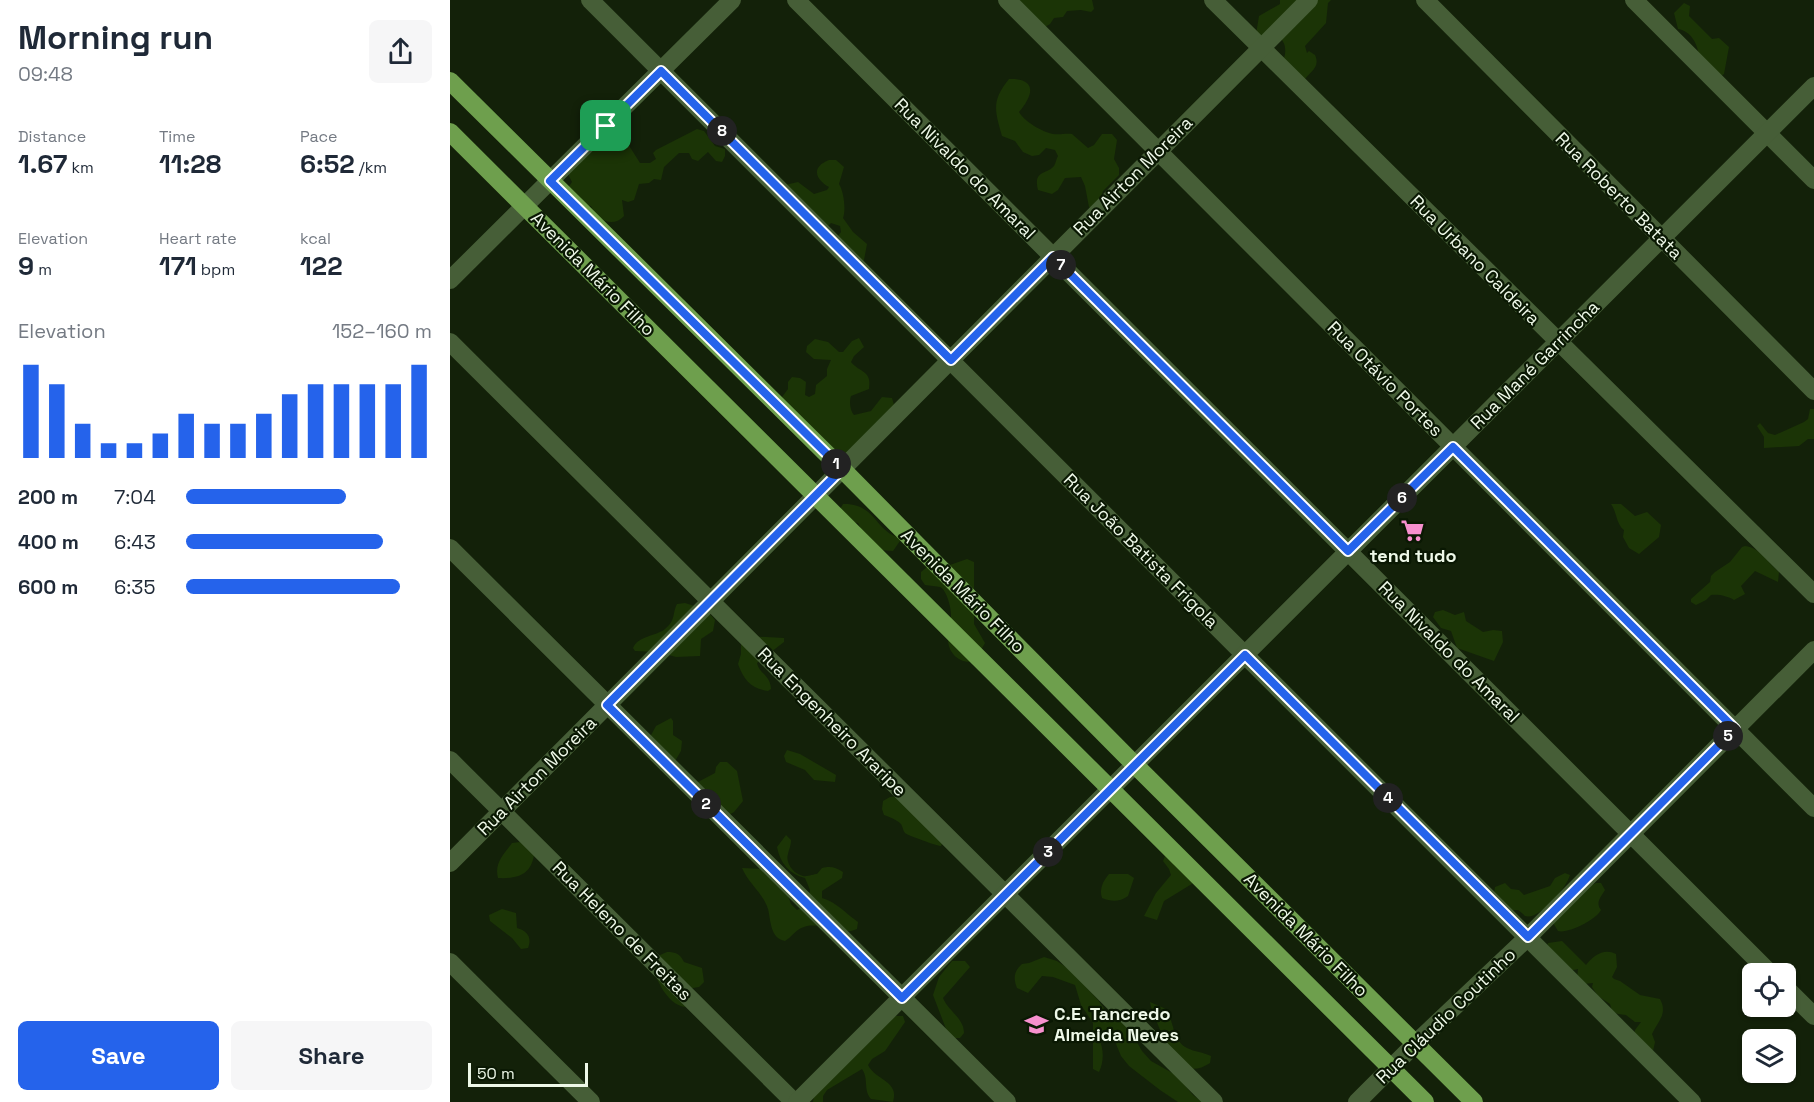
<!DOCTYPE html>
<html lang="en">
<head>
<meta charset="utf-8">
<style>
	body { margin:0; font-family:"Space Grotesk",sans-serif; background:#f6f6f7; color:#1f2937; height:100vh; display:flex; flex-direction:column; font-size:22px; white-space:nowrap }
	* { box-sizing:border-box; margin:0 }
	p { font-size:20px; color:#747a83 }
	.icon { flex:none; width:33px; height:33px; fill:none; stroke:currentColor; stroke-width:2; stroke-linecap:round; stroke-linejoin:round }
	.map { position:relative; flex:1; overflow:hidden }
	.sheet { display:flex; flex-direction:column; background:#fff; width:450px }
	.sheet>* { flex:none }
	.controls { position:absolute; left:1292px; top:963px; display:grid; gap:12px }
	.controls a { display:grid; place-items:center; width:54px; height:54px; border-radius:9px; background:#fff; box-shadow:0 2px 4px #0004; font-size:30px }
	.scale { position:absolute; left:18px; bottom:15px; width:120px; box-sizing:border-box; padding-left:6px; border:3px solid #eef8e8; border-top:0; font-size:16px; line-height:21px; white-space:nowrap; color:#eef8e8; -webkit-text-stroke:4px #0a1803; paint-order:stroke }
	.pin { position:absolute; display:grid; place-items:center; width:51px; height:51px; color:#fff; margin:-26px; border-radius:12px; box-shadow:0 3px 9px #0006 }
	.km { position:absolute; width:30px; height:30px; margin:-15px; border-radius:50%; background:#222; color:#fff; font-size:16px; line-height:30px; text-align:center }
	.round { display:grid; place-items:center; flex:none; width:63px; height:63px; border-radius:9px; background:#f6f6f7 }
	.headline { display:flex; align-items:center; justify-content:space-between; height:102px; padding:0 18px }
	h1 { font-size:33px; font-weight:800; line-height:45px }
	.stats { display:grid; grid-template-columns:repeat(3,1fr); gap:9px; height:102px; padding:6px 18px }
	.stats div { display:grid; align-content:center }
	.stats b { font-size:26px; font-weight:800 }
	.stats small { font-size:16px; font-weight:400 }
	.stats p { font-size:16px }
	.chart { height:168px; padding:12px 18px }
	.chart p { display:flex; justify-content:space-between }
	.chart svg { width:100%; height:108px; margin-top:6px; stroke:#2563eb; stroke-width:6 }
	.action { display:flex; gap:12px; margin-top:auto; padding:12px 18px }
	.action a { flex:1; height:69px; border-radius:9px; background:#2563eb; color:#fff; font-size:24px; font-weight:800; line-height:69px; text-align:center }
	.action a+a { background:#f6f6f7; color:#1f2937 }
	ul { padding:0 18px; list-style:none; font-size:20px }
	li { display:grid; grid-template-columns:96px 72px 1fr; align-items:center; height:45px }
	li i { height:15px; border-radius:8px; background:#2563eb }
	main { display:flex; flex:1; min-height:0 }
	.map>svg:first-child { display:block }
</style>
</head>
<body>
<main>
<section class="sheet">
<div class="headline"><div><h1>Morning run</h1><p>09:48</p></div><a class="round"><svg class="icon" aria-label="share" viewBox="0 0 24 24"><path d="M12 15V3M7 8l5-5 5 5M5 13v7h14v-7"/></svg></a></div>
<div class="stats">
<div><p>Distance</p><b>1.67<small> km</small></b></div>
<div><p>Time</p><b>11:28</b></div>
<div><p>Pace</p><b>6:52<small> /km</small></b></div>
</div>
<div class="stats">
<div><p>Elevation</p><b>9<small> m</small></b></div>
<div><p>Heart rate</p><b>171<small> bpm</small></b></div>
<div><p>kcal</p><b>122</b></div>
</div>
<div class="chart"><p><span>Elevation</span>152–160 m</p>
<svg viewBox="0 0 160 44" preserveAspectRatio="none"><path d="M5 44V6M15 44V14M25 44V30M35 44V38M45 44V38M55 44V34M65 44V26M75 44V30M85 44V30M95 44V26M105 44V18M115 44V14M125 44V14M135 44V14M145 44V14M155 44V6"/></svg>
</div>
<ul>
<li><b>200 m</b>7:04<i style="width:65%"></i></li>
<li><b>400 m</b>6:43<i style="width:80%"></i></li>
<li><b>600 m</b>6:35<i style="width:87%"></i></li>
</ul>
<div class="action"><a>Save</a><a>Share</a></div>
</section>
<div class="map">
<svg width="1364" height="1102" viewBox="0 0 1364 1102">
	<rect width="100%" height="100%" fill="#132109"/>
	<g fill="#1b3406">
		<polygon points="570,0 642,0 644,9 641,12 631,10 617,11 613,17 604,18 600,24 595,27 570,3"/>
		<path d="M830,0H881L878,3L876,23L855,46L857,53L859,51L865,55C871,68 859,72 853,82L834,58C836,52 836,44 831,39L806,34L809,16L830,4Z"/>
		<path d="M1234,3L1240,6L1239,16L1262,39L1269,38L1279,47L1274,74L1271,76L1249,57C1248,44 1241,31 1228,29L1224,13Z"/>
		<path d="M559,79C588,78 583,96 569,112C574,121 592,132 603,134C610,135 616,133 622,134L638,148L644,145L652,134H662L667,140L664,159L669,168V175L653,191L650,201L642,209L639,207L635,186L631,177L615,178L608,190L602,194L588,190C583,170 596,175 604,166C606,163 606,159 608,156L605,150L596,148L589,155L582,156L573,152L565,141L552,136C545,111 541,101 559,79Z"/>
		<path d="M247,129L254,131L265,146L275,149V156L272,162L266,161L258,152L248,161L242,159L239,153H229L214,167L211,180L204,179L199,183L189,184L184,200L178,202L172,200L174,216C162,229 146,219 141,206L134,205L118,188L122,182L119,176V170L129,165L133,156C146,149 164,139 178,144L190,163H200L206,159L203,153L206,150Z"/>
		<path d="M379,160H386L394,167L389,184C394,192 396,210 393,218L403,232L417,244L414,260L411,262L387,237L391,232L390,226L381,223L376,228L335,185L348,182L364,194L377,190L379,187C365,179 361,167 379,160Z"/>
		<path d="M409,338L414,347L404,356L401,362C410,373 422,370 419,389L401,396C399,401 400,411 404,415L421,411L432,397L442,398L444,405L393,458L332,397L338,389V382L342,377L350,378L356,382L355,395L359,397L365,394L366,385L377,376V369L381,360L364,359L356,352L357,346L365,339L378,342L389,352H393L402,341Z"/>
		<polygon points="1360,409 1364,409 1364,439 1358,439 1349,446 1314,448 1314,437 1307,426 1310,423 1318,433 1325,435 1354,422 1358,419"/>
		<path d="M393,504C427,503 425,534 452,538L443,551L430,550L411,529L408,523L401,522L390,509Z"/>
		<path d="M1161,504H1171L1185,516L1197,512L1211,525L1209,537L1189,554L1179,548L1173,537L1174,530C1166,524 1167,512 1161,504Z"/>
		<path d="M1295,546C1311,548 1317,562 1329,572L1328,582L1305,571L1291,586L1295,594L1284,600C1278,596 1268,594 1261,595L1256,600L1246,605L1241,602V599L1260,582L1261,576L1265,572L1280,562L1292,547Z"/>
		<path d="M517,559L524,562V624L535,643L525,661C510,665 497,653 498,637C498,631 501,624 501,618C502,610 497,590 490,587C486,586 480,586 475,585L471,579V572L477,567L497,566Z"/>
		<path d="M235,603C248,607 257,609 265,620L263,631L251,639L250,656L226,657L208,652L185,651L183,648C189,635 205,637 215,629C226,620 222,614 227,604Z"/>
		<polygon points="993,610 1005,615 1014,612 1016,621 1033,632 1043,630 1052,631 1053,642 1044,661 1007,648 1001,631 991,628 983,617 985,612"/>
		<path d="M296,636L334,638V642L307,663C310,675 320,674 321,689L318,691C300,688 294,680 288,664L291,654V640Z"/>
		<polygon points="221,718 223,721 223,735 232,741 231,751 225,761 200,737 206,726"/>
		<polygon points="337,750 350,754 386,775 385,782 364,780 355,770 336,762 334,756"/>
		<polygon points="270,762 277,762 287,771 293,801 284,812 277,816 246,783 265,773 266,767"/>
		<path d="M448,796C454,803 464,810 469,817C476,829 481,834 494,840L491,846C487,846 457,835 455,833C453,831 453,827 451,824C447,820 440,817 434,815L432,809L433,801L440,797Z"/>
		<path d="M336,835L341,840C341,846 339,849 338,854C335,863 344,874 353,876C357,877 364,874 367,874L372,868C381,866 385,867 393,872L392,878L372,891V898C388,903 395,913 408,922L407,929C391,937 371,921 354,927C346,929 342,937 335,941C320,938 321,921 318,909C313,893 298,883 292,868L316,869L336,890L341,904L347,910L359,904L360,890L355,878C339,874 330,863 327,847Z"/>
		<path d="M70,842L84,855C81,875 67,879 48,878C44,863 54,854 62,843Z"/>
		<polygon points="715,856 745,882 714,901 707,920 694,916 706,893 721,875 719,869 713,861"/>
		<path d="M1115,873L1120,875C1117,887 1089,921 1075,916C1075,916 1069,910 1068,910H1062L1044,893L1045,887L1055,883L1061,889L1069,890L1074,895L1100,886L1105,878Z"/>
		<path d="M659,874H678L684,878L678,896C669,902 662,902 652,898C649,889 653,881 659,874Z"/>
		<path d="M1146,883H1151L1155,890C1151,897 1145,902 1151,910C1147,919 1119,934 1108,931L1102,921L1130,892L1138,890L1140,886Z"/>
		<path d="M52,909L66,913L67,928C78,931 82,938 78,948L71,949L62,938L40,921L39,915Z"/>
		<path d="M1112,941L1136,965C1144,955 1154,948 1166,954L1167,967L1162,977L1164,979L1170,981L1190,995L1210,999C1218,1014 1208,1021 1202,1034L1205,1042L1203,1051L1184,1036L1185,1030L1191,1022H1185L1176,1015L1168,1014L1162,1011L1160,1004L1148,996L1142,987L1143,983L1134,984L1127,979L1128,969L1119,971L1097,946L1098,943Z"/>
		<path d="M217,952C226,952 230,954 234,962L252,968L254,982L249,987L237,989L239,1002L235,1007C217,1004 207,981 202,965L210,955Z"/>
		<path d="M594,957L607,961L619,969L648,1000L656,1011L679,1028L692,1051L701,1061L726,1075L743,1095L752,1102H728L710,1090L679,1066L671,1056L661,1032L649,1039C654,1049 654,1062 649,1072L643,1069V1023L631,1005L625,985L603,977L592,976L578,993L567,988C563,978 564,971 572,964L579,963Z"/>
		<path d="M502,961H515L520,967L493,998C498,1011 514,1018 514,1033L510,1038H504L498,1034L483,995L489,977Z"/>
		<path d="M700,1002L716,1009C724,1022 723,1041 737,1048C745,1052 753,1052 761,1056L760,1063C730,1083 717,1046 708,1025C705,1017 701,1010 700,1002Z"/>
		<path d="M446,1016H453L455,1022L435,1051L422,1059L418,1065C425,1080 450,1081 443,1102L421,1099C413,1090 419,1079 412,1069L377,1090L373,1096V1102H363L364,1095L440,1019Z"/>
	</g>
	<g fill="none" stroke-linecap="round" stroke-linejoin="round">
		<g stroke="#465e37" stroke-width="18">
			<polyline points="140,0 1242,1102"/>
			<polyline points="346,0 1321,974"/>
			<polyline points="557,0 1364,808"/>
			<polyline points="763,0 1364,594"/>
			<polyline points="975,0 1364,391"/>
			<polyline points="1184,0 1364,180"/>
			<polyline points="0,280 282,0"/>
			<polyline points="0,342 764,1102"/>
			<polyline points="0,548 557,1102"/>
			<polyline points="0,760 344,1102"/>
			<polyline points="0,863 859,0"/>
			<polyline points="0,962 141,1102"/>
			<polyline points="1335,987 1364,1016"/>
			<polyline points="347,1102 1364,86"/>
			<polyline points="907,1102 965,1044 1078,937 1364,650"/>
		</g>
		<g stroke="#6e9f4d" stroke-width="18">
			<polyline points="0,81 392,469 685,765 1024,1102"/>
			<polyline points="0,132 975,1102"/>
		</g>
	</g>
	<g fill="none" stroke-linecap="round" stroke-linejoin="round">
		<defs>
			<polygon id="route" points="211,71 501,360 603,257 898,551 1003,447 1285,729 1078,937 795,655 452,998 157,705 392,469 100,181"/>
		</defs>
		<use href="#route" stroke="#fff" stroke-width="12"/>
		<use href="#route" stroke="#2563eb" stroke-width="8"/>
	</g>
	<defs>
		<symbol id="supermarket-bare" viewBox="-9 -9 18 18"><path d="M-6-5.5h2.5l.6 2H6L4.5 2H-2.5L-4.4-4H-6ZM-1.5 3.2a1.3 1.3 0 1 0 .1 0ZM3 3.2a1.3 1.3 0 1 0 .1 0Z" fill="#f790ce" stroke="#0a1803" stroke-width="2.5" paint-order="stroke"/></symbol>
		<symbol id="school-bare" viewBox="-9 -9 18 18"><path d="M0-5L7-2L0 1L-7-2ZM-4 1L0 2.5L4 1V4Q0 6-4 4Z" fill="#f790ce" stroke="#0a1803" stroke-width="2.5" paint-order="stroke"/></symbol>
	</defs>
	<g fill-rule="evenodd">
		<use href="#supermarket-bare" x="946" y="514" width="33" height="33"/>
		<use href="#school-bare" x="570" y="1008" width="33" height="33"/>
	</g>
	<g text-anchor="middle" stroke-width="4.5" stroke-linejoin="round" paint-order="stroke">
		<g font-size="18" fill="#eef8e8" stroke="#0a1803">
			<text transform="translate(515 169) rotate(45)" y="6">Rua Nivaldo do Amaral</text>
			<text transform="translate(683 176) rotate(-45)" y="6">Rua Airton Moreira</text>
			<text transform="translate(1169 196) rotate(45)" y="6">Rua Roberto Batata</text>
			<text transform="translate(1025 260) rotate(45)" y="6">Rua Urbano Caldeira</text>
			<text transform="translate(143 274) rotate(45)" y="6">Avenida Mário Filho</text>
			<text transform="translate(1085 365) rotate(-45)" y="6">Rua Mané Garrincha</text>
			<text transform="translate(935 379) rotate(45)" y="6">Rua Otávio Portes</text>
			<text transform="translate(691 551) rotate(45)" y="6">Rua João Batista Frigola</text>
			<text transform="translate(513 591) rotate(45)" y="6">Avenida Mário Filho</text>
			<text transform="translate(999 652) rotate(45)" y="6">Rua Nivaldo do Amaral</text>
			<text transform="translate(382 722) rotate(45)" y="6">Rua Engenheiro Araripe</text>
			<text transform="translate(87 776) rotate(-45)" y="6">Rua Airton Moreira</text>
			<text transform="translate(172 931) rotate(45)" y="6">Rua Heleno de Freitas</text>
			<text transform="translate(856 935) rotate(45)" y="6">Avenida Mário Filho</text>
			<text transform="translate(996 1016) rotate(-44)" y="6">Rua Cláudio Coutinho</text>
		</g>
		<g font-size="18" font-weight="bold" fill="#eef8e8" stroke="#0a1803">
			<text x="963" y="562">tend tudo</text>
			<text x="604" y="1020" text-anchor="start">C.E. Tancredo<tspan x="604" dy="21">Almeida Neves</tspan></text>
		</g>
	</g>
</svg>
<div class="controls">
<a><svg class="icon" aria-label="locate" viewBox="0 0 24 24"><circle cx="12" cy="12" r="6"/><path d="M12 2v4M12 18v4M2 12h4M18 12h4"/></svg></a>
<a><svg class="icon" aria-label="layers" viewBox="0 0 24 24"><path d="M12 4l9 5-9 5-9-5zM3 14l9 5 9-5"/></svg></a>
</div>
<div class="scale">50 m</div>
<div class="pin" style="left:156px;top:126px;background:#1e9e55"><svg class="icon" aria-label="arrive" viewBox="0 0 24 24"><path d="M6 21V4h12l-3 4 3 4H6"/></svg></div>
<b class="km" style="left:386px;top:464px">1</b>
<b class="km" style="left:256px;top:804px">2</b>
<b class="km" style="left:598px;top:852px">3</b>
<b class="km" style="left:938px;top:798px">4</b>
<b class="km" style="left:1278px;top:736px">5</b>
<b class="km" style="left:952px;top:498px">6</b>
<b class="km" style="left:611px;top:265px">7</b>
<b class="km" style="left:272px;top:131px">8</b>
</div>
</main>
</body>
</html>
